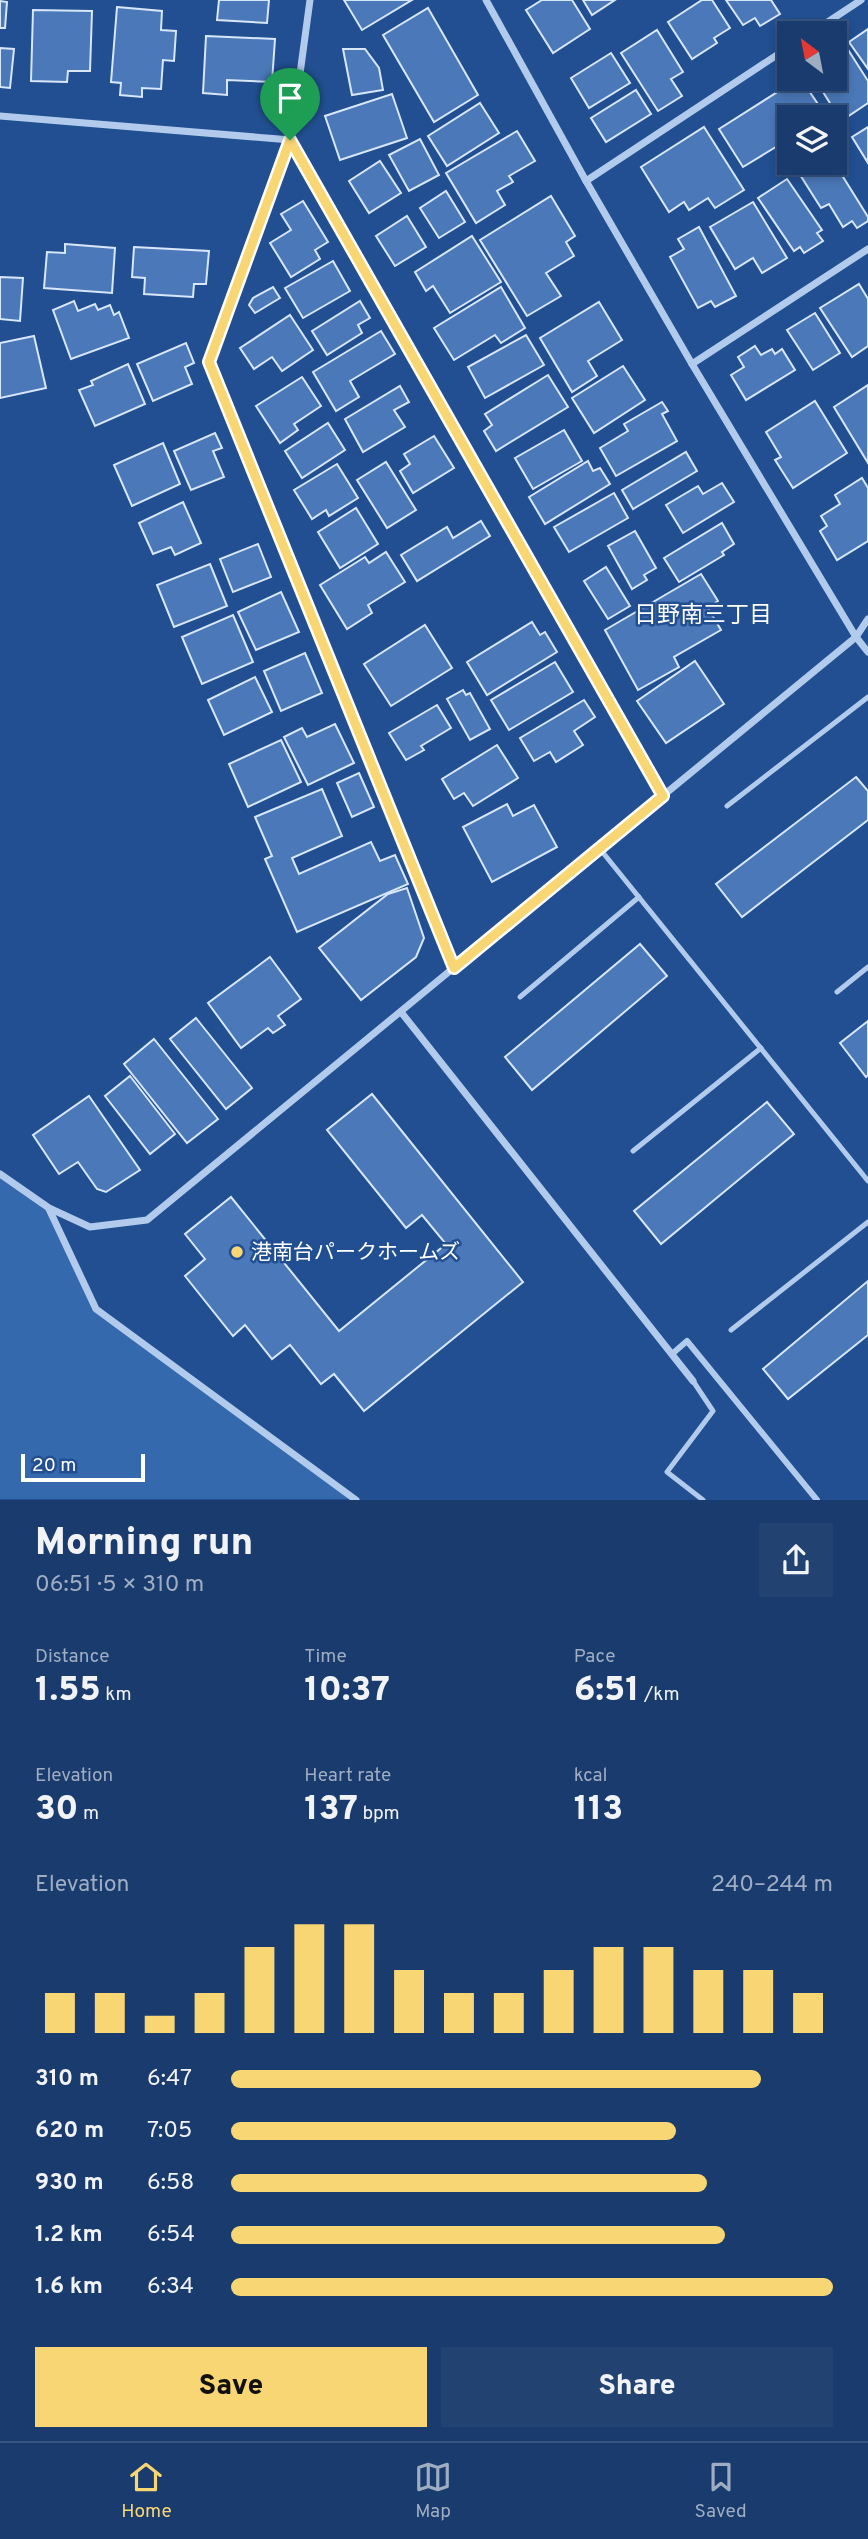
<!DOCTYPE html>
<html lang="en">
<head>
<meta charset="utf-8">
<style>
	body { margin:0; font-family:Overpass,"Noto Sans JP",sans-serif; background:#224272; color:#f1f3f6; height:100vh; display:flex; flex-direction:column; font-size:26px; white-space:nowrap }
	* { box-sizing:border-box; margin:0 }
	p { font-size:23px; color:#9fadc2 }
	.icon { flex:none; width:38px; height:38px; fill:none; stroke:currentColor; stroke-width:2; stroke-linecap:round; stroke-linejoin:round }
	.map { position:relative; height:1500px; overflow:hidden }
	.side { display:flex; flex-direction:column; background:#193b6d; flex:1 }
	.side>* { flex:none }
	.needle { width:46px; rotate:328deg }
	.controls { position:absolute; left:777px; top:21px; display:grid; gap:14px }
	.controls a { display:grid; place-items:center; width:70px; height:70px; border-radius:0px; background:#193b6d; box-shadow:0 4px 10px #0003,0 0 0 2px #375580; font-size:35px }
	.scale { position:absolute; left:21px; bottom:18px; width:124px; box-sizing:border-box; padding-left:7px; border:4px solid #fff; border-top:0; font-size:19px; line-height:24px; white-space:nowrap; color:#fff; -webkit-text-stroke:5px #214f91; paint-order:stroke }
	.pin { position:absolute; display:grid; place-items:center; width:60px; height:60px; color:#fff; margin:-72px -30px; border-radius:50% 50% 50% 0; rotate:-45deg; box-shadow:0 0 7px #0007 }
	.pin .icon { rotate:45deg }
	.round { display:grid; place-items:center; flex:none; width:74px; height:74px; border-radius:0px; background:#224272 }
	.head { display:flex; align-items:center; justify-content:space-between; height:119px; padding:0 35px }
	h1 { font-size:38px; font-weight:800; line-height:52px }
	.metrics { display:grid; grid-template-columns:repeat(3,1fr); gap:10px; height:119px; padding:7px 35px }
	.metrics div { display:grid; align-content:center }
	.metrics b { font-size:35px; font-weight:800 }
	.metrics small { font-size:19px; font-weight:400 }
	.metrics p { font-size:19px }
	.chart { height:196px; padding:14px 35px }
	.chart p { display:flex; justify-content:space-between }
	.chart svg { width:100%; height:126px; margin-top:7px; stroke:#f9d674; stroke-width:6 }
	.cta { display:flex; gap:14px; margin-top:auto; padding:14px 35px }
	.cta a { flex:1; height:80px; border-radius:0px; background:#f9d674; color:#111; font-size:28px; font-weight:800; line-height:80px; text-align:center }
	.cta a+a { background:#224272; color:#f1f3f6 }
	ul { padding:0 35px; list-style:none; font-size:23px }
	li { display:grid; grid-template-columns:112px 84px 1fr; align-items:center; height:52px }
	li i { height:18px; border-radius:9px; background:#f9d674 }
	.tabs { display:flex; justify-content:space-around; align-items:center; height:98px; border-top:2px solid #375580; background:#193b6d; font-size:19px; color:#9fadc2 }
	.tabs a { display:grid; justify-items:center; gap:4px }
	.tabs .selected { color:#f9d674 }
	.map>svg:first-child { display:block }
</style>
</head>
<body>
<div class="map">
<svg width="868" height="1500" viewBox="0 0 868 1500">
	<rect width="100%" height="100%" fill="#214f91"/>
	<polygon fill="#3569ae" points="0,1174 49,1208 96,1309 356,1499 0,1499"/>
	<g fill="#4a78b8" stroke="#d8e6f9" stroke-width="2">
		<polygon points="219,0 269,0 267,23 217,20"/>
		<polygon points="344,0 412,0 362,30"/>
		<polygon points="542,0 572,0 590,29 553,53 526,10"/>
		<polygon points="583,0 615,0 592,15"/>
		<polygon points="702,0 712,0 730,28 714,38 717,43 692,59 668,22"/>
		<polygon points="726,0 771,0 780,14 760,26 755,18 743,25"/>
		<polygon points="0,1 7,2 5,28 0,28"/>
		<polygon points="117,7 162,11 161,30 176,31 174,61 163,60 161,89 142,88 142,97 120,95 121,83 111,82"/>
		<polygon points="428,8 478,95 434,122 383,35"/>
		<polygon points="33,10 92,11 90,71 68,71 67,82 31,81"/>
		<polygon points="868,29 868,69 849,42"/>
		<polygon points="657,30 683,72 671,79 682,96 658,111 621,53"/>
		<polygon points="206,36 275,39 272,82 227,80 227,95 203,93"/>
		<polygon points="0,48 14,49 10,88 0,87"/>
		<polygon points="847,48 868,81 868,103 841,121 820,87 830,81 829,79 835,79 835,56"/>
		<polygon points="343,49 365,49 379,68 383,90 352,95"/>
		<polygon points="611,53 630,83 589,108 571,78"/>
		<polygon points="798,79 801,79 826,116 789,117 789,139 743,167 719,129"/>
		<polygon points="636,90 651,114 606,142 591,118"/>
		<polygon points="392,94 407,138 340,160 325,116"/>
		<polygon points="480,103 499,133 447,166 428,136"/>
		<polygon points="704,127 744,190 715,208 708,198 689,210 684,202 669,212 641,167"/>
		<polygon points="868,127 868,163 852,137"/>
		<polygon points="517,131 535,161 509,176 513,182 497,191 505,205 476,223 446,173"/>
		<polygon points="420,139 439,175 409,191 389,155"/>
		<polygon points="835,146 843,158 835,164 868,217 868,221 857,228 852,221 843,227 829,204 821,208 797,170 808,163 835,163"/>
		<polygon points="380,161 401,193 369,213 349,181"/>
		<polygon points="787,179 822,230 817,233 823,241 804,253 800,247 794,251 758,198"/>
		<polygon points="446,191 465,222 439,238 420,208"/>
		<polygon points="551,196 575,236 566,242 574,256 546,273 561,296 527,316 480,240"/>
		<polygon points="303,201 328,242 315,250 320,259 291,277 270,243 291,230 281,214"/>
		<polygon points="753,202 787,258 762,273 753,258 735,269 710,227"/>
		<polygon points="407,216 426,247 395,266 376,236"/>
		<polygon points="699,227 736,296 715,307 711,301 698,308 670,257 684,249 678,239"/>
		<polygon points="472,236 501,282 450,313 433,286 426,291 415,272"/>
		<polygon points="65,244 115,248 112,293 44,288 47,252 65,253"/>
		<polygon points="134,247 209,251 206,284 194,284 193,297 144,294 145,278 132,277"/>
		<polygon points="333,261 350,291 303,318 285,288"/>
		<polygon points="0,277 23,278 20,321 0,319"/>
		<polygon points="859,284 868,299 868,346 852,357 820,308"/>
		<polygon points="273,287 280,298 255,313 249,305 253,298"/>
		<polygon points="501,287 525,328 501,343 495,335 454,360 434,328"/>
		<polygon points="74,301 78,311 95,304 98,310 110,305 114,315 119,312 129,338 71,359 53,310"/>
		<polygon points="360,301 370,318 358,325 362,333 327,355 312,331"/>
		<polygon points="599,302 622,340 588,361 597,376 572,392 540,338"/>
		<polygon points="815,313 840,353 813,370 787,330"/>
		<polygon points="290,315 313,350 282,371 272,357 254,369 240,348"/>
		<polygon points="381,331 395,354 350,381 359,397 336,411 313,372"/>
		<polygon points="526,335 544,365 485,398 468,367"/>
		<polygon points="34,336 46,388 0,398 0,343"/>
		<polygon points="186,343 194,363 185,367 192,384 153,401 137,364"/>
		<polygon points="755,346 761,355 772,349 775,354 782,349 795,370 746,400 731,375 744,367 738,357"/>
		<polygon points="128,364 145,404 95,426 79,390 93,385 91,381"/>
		<polygon points="623,366 645,400 594,433 572,398"/>
		<polygon points="548,375 568,407 496,451 484,431 492,425 485,414"/>
		<polygon points="302,377 321,406 294,424 298,430 280,443 256,406"/>
		<polygon points="868,385 868,463 834,407"/>
		<polygon points="400,386 409,402 394,410 405,427 363,452 345,419"/>
		<polygon points="815,401 847,453 793,488 775,460 781,457 766,432"/>
		<polygon points="662,402 668,411 662,414 677,441 616,476 600,448 628,431 624,424"/>
		<polygon points="328,423 345,450 302,478 285,451"/>
		<polygon points="564,430 582,461 533,489 515,458"/>
		<polygon points="215,433 222,448 213,451 224,477 191,490 174,451"/>
		<polygon points="434,436 454,468 413,493 400,471 410,464 404,454"/>
		<polygon points="163,443 180,484 132,506 114,465"/>
		<polygon points="686,452 697,471 633,509 622,490"/>
		<polygon points="588,461 593,471 600,468 610,484 545,524 529,497"/>
		<polygon points="386,462 416,510 387,528 357,480"/>
		<polygon points="337,464 358,498 329,516 326,510 312,519 294,490"/>
		<polygon points="862,478 868,488 868,541 837,560 820,531 827,526 821,516 840,504 835,495"/>
		<polygon points="722,483 734,502 683,533 666,505 698,486 703,494"/>
		<polygon points="614,493 628,518 569,552 554,527"/>
		<polygon points="183,502 201,543 175,555 171,547 153,554 139,523"/>
		<polygon points="356,508 378,544 340,568 318,532"/>
		<polygon points="481,521 490,536 417,581 401,555 447,527 453,538"/>
		<polygon points="722,523 734,544 722,552 724,555 679,582 664,558"/>
		<polygon points="635,531 656,568 644,575 647,580 632,589 608,546"/>
		<polygon points="258,544 271,577 233,592 220,559"/>
		<polygon points="386,552 405,582 368,605 372,613 347,629 320,585 365,557 369,563"/>
		<polygon points="210,564 227,606 174,627 157,585"/>
		<polygon points="606,567 630,606 608,619 584,581"/>
		<polygon points="701,574 718,601 708,608 721,630 674,657 679,667 638,690 605,630"/>
		<polygon points="281,592 299,632 256,650 238,612"/>
		<polygon points="233,615 253,662 202,684 182,637"/>
		<polygon points="532,622 540,635 545,632 557,652 487,695 467,662"/>
		<polygon points="425,625 452,668 391,706 364,664"/>
		<polygon points="305,653 322,693 281,711 264,671"/>
		<polygon points="695,661 724,704 666,743 637,701"/>
		<polygon points="555,662 573,692 509,730 491,700"/>
		<polygon points="255,677 272,712 224,735 208,700"/>
		<polygon points="463,690 466,695 470,693 490,729 470,740 447,699"/>
		<polygon points="584,700 595,717 574,731 583,745 556,762 550,752 534,761 520,738"/>
		<polygon points="437,705 451,728 421,746 424,750 406,760 389,733"/>
		<polygon points="335,724 354,763 308,785 284,737 302,728 307,737"/>
		<polygon points="281,740 301,782 248,807 229,764"/>
		<polygon points="497,745 518,778 473,806 464,793 454,799 442,779"/>
		<polygon points="359,773 374,807 352,817 337,783"/>
		<polygon points="856,777 868,791 868,820 742,917 716,884"/>
		<polygon points="322,789 342,836 292,858 299,874 371,842 380,861 395,855 408,884 297,932 265,859 272,856 255,817"/>
		<polygon points="507,804 513,816 534,805 557,847 492,882 463,827"/>
		<polygon points="407,888 424,938 416,957 361,1000 319,948 388,894"/>
		<polygon points="640,944 667,976 532,1090 505,1057"/>
		<polygon points="270,957 301,999 278,1016 285,1025 273,1033 268,1028 241,1048 208,1003"/>
		<polygon points="196,1018 252,1088 226,1109 170,1039"/>
		<polygon points="868,1021 868,1075 866,1077 840,1043"/>
		<polygon points="154,1039 218,1119 187,1143 124,1064"/>
		<polygon points="130,1076 175,1134 150,1154 105,1096"/>
		<polygon points="372,1094 523,1282 364,1411 334,1374 321,1384 290,1345 272,1359 245,1325 233,1336 185,1276 205,1259 185,1234 231,1197 339,1331 446,1244 422,1215 406,1228 327,1130"/>
		<polygon points="89,1096 140,1170 106,1192 97,1189 78,1162 59,1174 33,1135"/>
		<polygon points="767,1102 794,1134 661,1244 634,1211"/>
		<polygon points="868,1281 868,1335 788,1399 763,1369"/>
	</g>
	<g fill="none" stroke-linecap="round" stroke-linejoin="round">
		<g stroke="#b2cbed" stroke-width="5">
			<polyline points="727,806 868,697"/>
			<polyline points="600,849 868,1181"/>
			<polyline points="837,992 868,967"/>
			<polyline points="520,997 639,897"/>
			<polyline points="633,1151 761,1048"/>
			<polyline points="731,1330 868,1222"/>
			<polyline points="693,1381 713,1411 667,1472 703,1500"/>
		</g>
		<polyline stroke="#b2cbed" stroke-width="6" points="672,1354 687,1341 817,1500"/>
		<g stroke="#b2cbed" stroke-width="7">
			<polyline points="486,0 586,181 692,364 856,637 868,652"/>
			<polyline points="811,33 861,0"/>
			<polyline points="0,116 291,140 310,0"/>
			<polyline points="291,140 209,362 454,968"/>
			<polyline points="291,140 663,796"/>
			<polyline points="586,181 789,47"/>
			<polyline points="692,364 868,249"/>
			<polyline points="401,1012 693,1381"/>
			<polyline points="0,1174 49,1208 90,1227 147,1220 856,637 868,619"/>
			<polyline points="49,1209 96,1309 356,1500"/>
		</g>
	</g>
	<g fill="none" stroke-linecap="round" stroke-linejoin="round">
		<defs>
			<polygon id="route" points="290,140 663,796 454,968 209,362"/>
		</defs>
		<use href="#route" stroke="#fff" stroke-width="14"/>
		<use href="#route" stroke="#f9d674" stroke-width="9"/>
	</g>
	<circle fill="#f9d674" stroke="#214f91" stroke-width="2.5" cx="237" cy="1252" r="7"/>
	<g text-anchor="middle" stroke-width="5" stroke-linejoin="round" paint-order="stroke">
		<g font-size="21" fill="#fff" stroke="#214f91" text-anchor="start">
			<text x="251" y="1259">港南台パークホームズ</text>
		</g>
		<g font-size="23" fill="#fff" stroke="#214f91">
			<text x="703" y="622">日野南三丁目</text>
		</g>
	</g>
</svg>
<div class="controls">
<a><svg class="needle" viewBox="-14 -14 28 28"><path d="M0-13l5 13h-10z" fill="#e53935"/><path d="M0 13l5-13h-10z" fill="#9fadc2"/></svg></a>
<a><svg class="icon" aria-label="layers" viewBox="0 0 24 24"><path d="M12 4l9 5-9 5-9-5zM3 14l9 5 9-5"/></svg></a>
</div>
<div class="scale">20 m</div>
<div class="pin" style="left:290px;top:140px;background:#1e9e55"><svg class="icon" aria-label="arrive" viewBox="0 0 24 24"><path d="M6 21V4h12l-3 4 3 4H6"/></svg></div>
</div>
<section class="side">
<div class="head"><div><h1>Morning run</h1><p>06:51 · 5 × 310 m</p></div><a class="round"><svg class="icon" aria-label="share" viewBox="0 0 24 24"><path d="M12 15V3M7 8l5-5 5 5M5 13v7h14v-7"/></svg></a></div>
<div class="metrics">
<div><p>Distance</p><b>1.55<small> km</small></b></div>
<div><p>Time</p><b>10:37</b></div>
<div><p>Pace</p><b>6:51<small> /km</small></b></div>
</div>
<div class="metrics">
<div><p>Elevation</p><b>30<small> m</small></b></div>
<div><p>Heart rate</p><b>137<small> bpm</small></b></div>
<div><p>kcal</p><b>113</b></div>
</div>
<div class="chart"><p><span>Elevation</span>240–244 m</p>
<svg viewBox="0 0 160 44" preserveAspectRatio="none"><path d="M5 44V30M15 44V30M25 44V38M35 44V30M45 44V14M55 44V6M65 44V6M75 44V22M85 44V30M95 44V30M105 44V22M115 44V14M125 44V14M135 44V22M145 44V22M155 44V30"/></svg>
</div>
<ul>
<li><b>310 m</b>6:47<i style="width:88%"></i></li>
<li><b>620 m</b>7:05<i style="width:74%"></i></li>
<li><b>930 m</b>6:58<i style="width:79%"></i></li>
<li><b>1.2 km</b>6:54<i style="width:82%"></i></li>
<li><b>1.6 km</b>6:34<i style="width:100%"></i></li>
</ul>
<div class="cta"><a>Save</a><a>Share</a></div>
</section>
<nav class="tabs">
<a class="selected"><svg class="icon" aria-label="home" viewBox="0 0 24 24"><path d="M3 11l9-7 9 7M6 9v11h12V9"/></svg>Home</a>
<a><svg class="icon" aria-label="map" viewBox="0 0 24 24"><path d="M3 6l6-2 6 2 6-2v14l-6 2-6-2-6 2zM9 4v14M15 6v14"/></svg>Map</a>
<a><svg class="icon" aria-label="saved" viewBox="0 0 24 24"><path d="M7 4h10v16l-5-4-5 4z"/></svg>Saved</a>
</nav>
</body>
</html>
